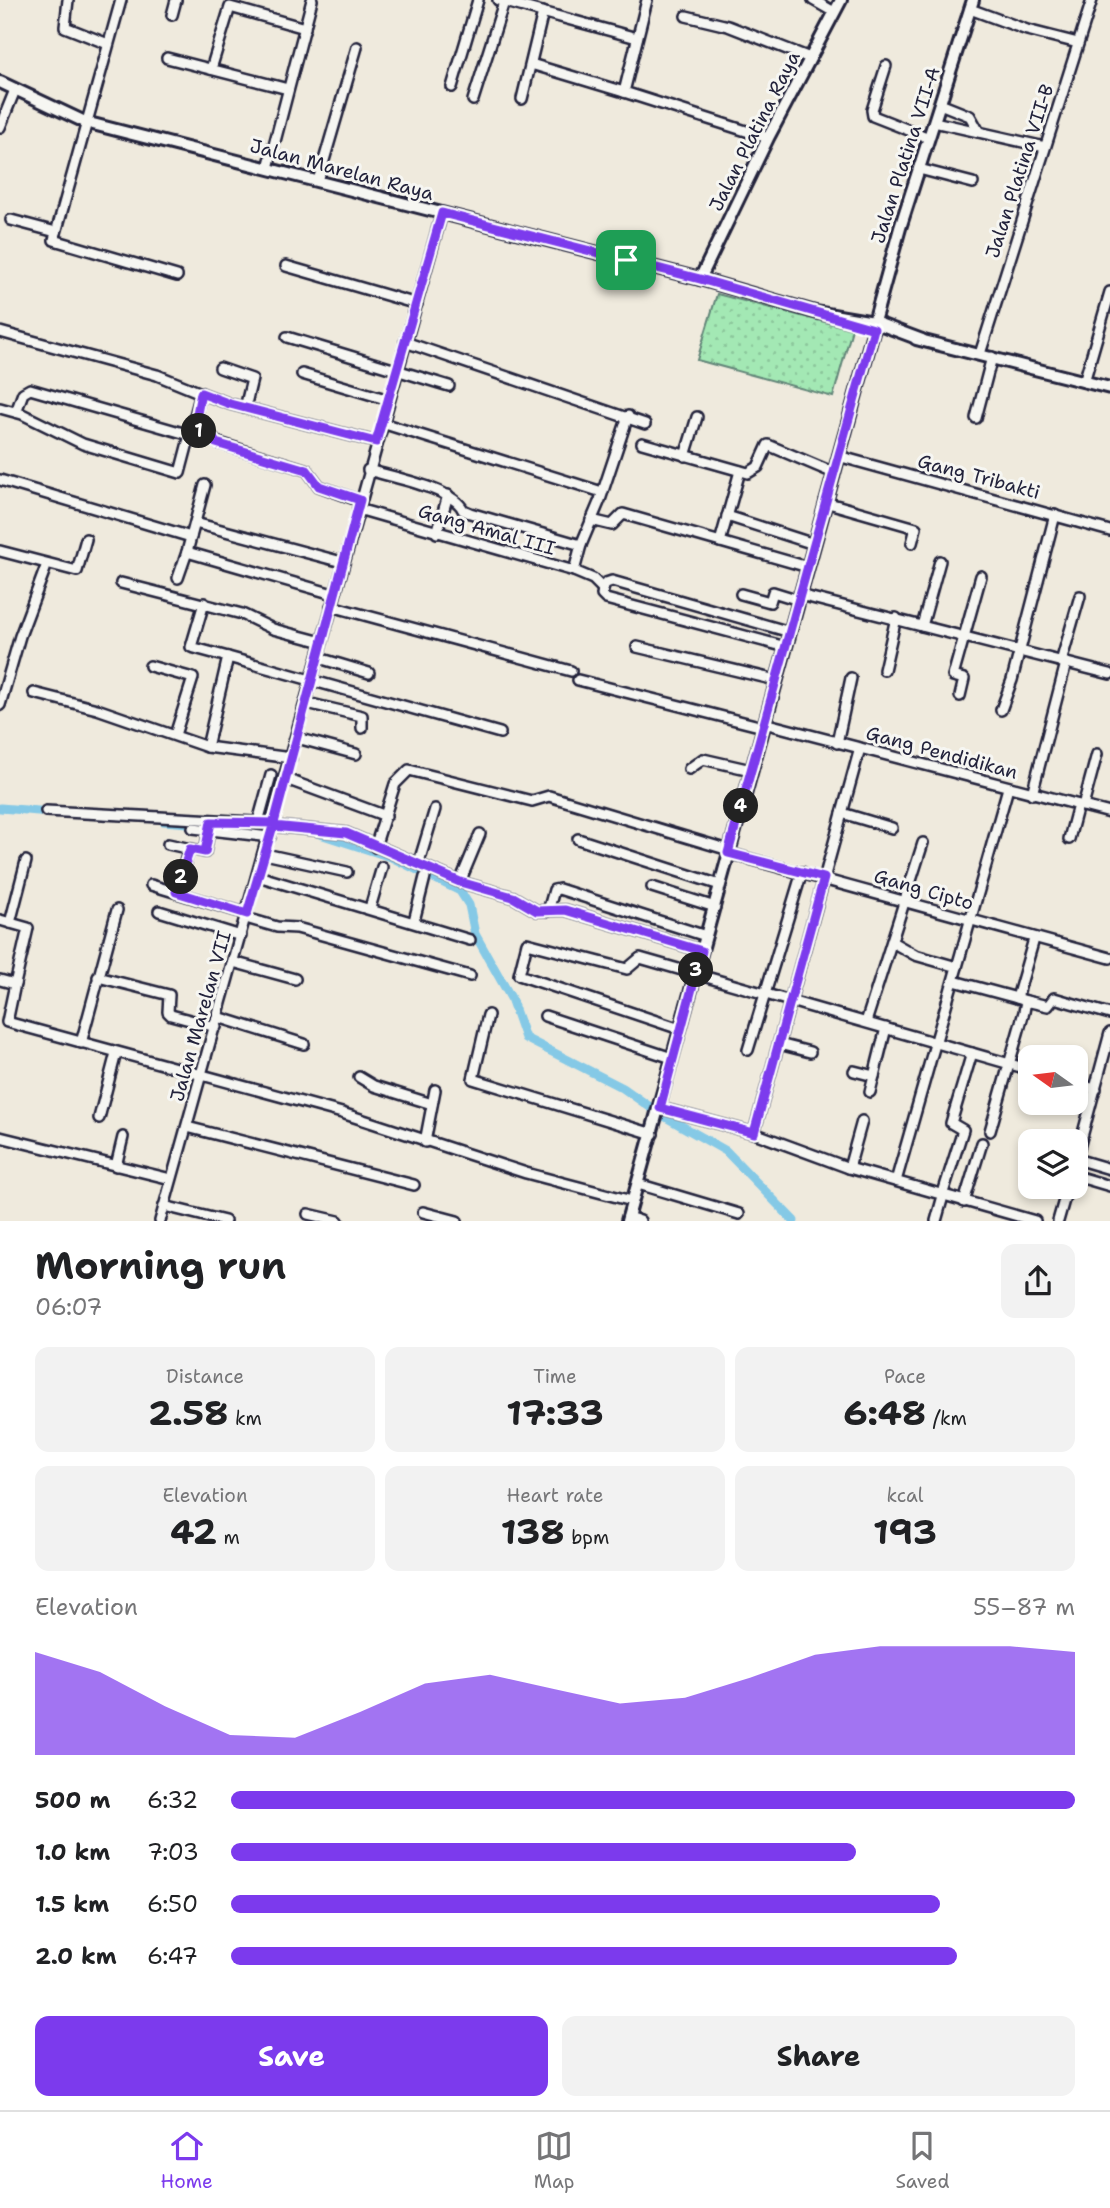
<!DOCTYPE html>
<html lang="en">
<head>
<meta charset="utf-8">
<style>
	body { margin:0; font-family:"Shantell Sans",sans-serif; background:#f2f2f2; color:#202124; height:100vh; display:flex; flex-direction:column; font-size:26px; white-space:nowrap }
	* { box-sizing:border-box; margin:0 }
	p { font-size:23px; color:#757577 }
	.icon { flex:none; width:38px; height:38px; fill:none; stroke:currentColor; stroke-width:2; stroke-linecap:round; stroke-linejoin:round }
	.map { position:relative; height:1221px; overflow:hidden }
	.sheet { display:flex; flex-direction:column; background:#fff; flex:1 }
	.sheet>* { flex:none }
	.needle { width:46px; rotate:284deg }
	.buttons { position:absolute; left:1018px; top:1045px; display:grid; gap:14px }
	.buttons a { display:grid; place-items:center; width:70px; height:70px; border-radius:14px; background:#fff; box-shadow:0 4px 10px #0003; font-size:35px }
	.pin { position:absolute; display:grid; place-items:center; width:60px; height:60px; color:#fff; margin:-30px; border-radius:14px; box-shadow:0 4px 10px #0006 }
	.km { position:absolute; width:35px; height:35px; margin:-18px; border-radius:50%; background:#222; color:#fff; font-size:19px; line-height:35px; text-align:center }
	.round { display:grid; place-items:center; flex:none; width:74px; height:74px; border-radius:14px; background:#f2f2f2 }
	.summary { display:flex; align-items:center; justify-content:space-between; height:119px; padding:0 35px }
	h1 { font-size:38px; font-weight:700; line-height:52px }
	.figures { display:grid; grid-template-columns:repeat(3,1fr); gap:10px; height:119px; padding:7px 35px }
	.figures div { display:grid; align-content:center; border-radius:14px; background:#f2f2f2; text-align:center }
	.figures b { font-size:35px; font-weight:700 }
	.figures small { font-size:19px; font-weight:400 }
	.figures p { font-size:19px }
	.chart { height:196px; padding:14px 35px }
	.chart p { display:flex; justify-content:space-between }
	.chart svg { width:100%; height:126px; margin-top:7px; fill:#7c3aed; opacity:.7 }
	.cta { display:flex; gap:14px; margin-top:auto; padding:14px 35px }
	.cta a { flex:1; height:80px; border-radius:14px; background:#7c3aed; color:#fff; font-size:28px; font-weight:700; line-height:80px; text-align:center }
	.cta a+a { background:#f2f2f2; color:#202124 }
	ul { padding:0 35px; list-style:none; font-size:23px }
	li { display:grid; grid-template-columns:112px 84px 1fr; align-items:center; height:52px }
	li i { height:18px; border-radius:9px; background:#7c3aed }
	.tab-bar { display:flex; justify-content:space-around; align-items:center; height:98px; border-top:2px solid #e0e0e0; background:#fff; font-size:19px; color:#757577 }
	.tab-bar a { display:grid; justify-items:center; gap:4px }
	.tab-bar .active { color:#7c3aed }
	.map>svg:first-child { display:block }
</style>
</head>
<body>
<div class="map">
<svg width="1110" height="1221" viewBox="0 0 1110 1221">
	<defs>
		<pattern id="grass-dots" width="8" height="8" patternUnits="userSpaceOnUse" patternTransform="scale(1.75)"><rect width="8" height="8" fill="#a3e8b4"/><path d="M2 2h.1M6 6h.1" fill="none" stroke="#8cc79c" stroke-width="1.8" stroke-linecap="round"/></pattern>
	</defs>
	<rect width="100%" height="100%" fill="#efeadd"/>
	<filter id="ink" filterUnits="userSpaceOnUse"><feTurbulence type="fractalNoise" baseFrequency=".0143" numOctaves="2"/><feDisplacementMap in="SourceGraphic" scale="14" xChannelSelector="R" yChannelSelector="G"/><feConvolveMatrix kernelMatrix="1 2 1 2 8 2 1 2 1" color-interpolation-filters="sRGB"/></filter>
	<g filter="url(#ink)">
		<polygon fill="url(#grass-dots)" stroke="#628578" stroke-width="2" points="717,294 852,329 833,397 697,360"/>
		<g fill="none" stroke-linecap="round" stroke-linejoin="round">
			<g stroke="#85c9e6" stroke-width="9">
				<polyline points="0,808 51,812"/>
				<polyline points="163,821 275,830"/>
				<polyline points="317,833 391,857 460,891 469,905 475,934 511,998 525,1038 623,1088 657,1112 726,1151 794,1221"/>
			</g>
			<defs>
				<g id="minor">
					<polyline points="68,0 65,27 108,44"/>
					<polyline points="121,0 54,240 177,276"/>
					<polyline points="498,0 637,38"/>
					<polyline points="647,0 624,92 768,138"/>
					<polyline points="813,0 834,12"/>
					<polyline points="970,9 1027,30 1078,43"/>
					<polyline points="172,15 176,0"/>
					<polyline points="686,16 728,26 810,58"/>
					<polyline points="167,58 288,89"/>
					<polyline points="531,64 624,92"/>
					<polyline points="886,66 872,110 873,116 929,138"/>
					<polyline points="211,69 230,7 305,28"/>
					<polyline points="452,87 478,0"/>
					<polyline points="522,99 543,12"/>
					<polyline points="473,100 504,2"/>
					<polyline points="940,104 970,116 979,132"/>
					<polyline points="934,122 1045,147"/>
					<polyline points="0,127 15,90"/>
					<polyline points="268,168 312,0"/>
					<polyline points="919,169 973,183"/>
					<polyline points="318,181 357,47"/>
					<polyline points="11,220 56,232"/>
					<polyline points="286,266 417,304"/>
					<polyline points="0,332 157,375 201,393"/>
					<polyline points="287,337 449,386"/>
					<polyline points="405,342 645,424"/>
					<polyline points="980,354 1092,0"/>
					<polyline points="220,368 252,379 245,408"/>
					<polyline points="302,374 389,400"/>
					<polyline points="1084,382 1110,292"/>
					<polyline points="0,408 22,414 83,444 180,473 201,393 230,404 376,442"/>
					<polyline points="16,412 23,393 30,389 190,435"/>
					<polyline points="976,418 992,357"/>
					<polyline points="382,423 602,492"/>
					<polyline points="194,429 211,435 216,442 307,470 319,486 360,501"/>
					<polyline points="642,443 748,473 758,467 768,445 834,473"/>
					<polyline points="685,456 697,417"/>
					<polyline points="838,456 1110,531"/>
					<path d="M368,470C392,477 454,489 463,510L470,513L581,545L574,571"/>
					<polyline points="0,480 191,537"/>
					<polyline points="205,485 187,552 333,594"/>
					<polyline points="825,502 916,528 912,543"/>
					<polyline points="358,509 574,571 593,579 603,589"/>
					<polyline points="727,516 814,544"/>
					<polyline points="591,520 612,525 623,514 808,567"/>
					<polyline points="195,523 342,562"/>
					<polyline points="437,533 448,495"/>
					<polyline points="720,542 740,471"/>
					<polyline points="581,545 600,500 628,416"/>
					<polyline points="0,551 77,571 86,539"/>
					<polyline points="178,578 187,552"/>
					<polyline points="121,583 242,614 273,629 322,642"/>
					<polyline points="603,589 606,583 612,581 790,632"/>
					<polyline points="603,589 602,595 606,599 786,647"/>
					<polyline points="741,594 770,602 773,592 799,600"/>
					<polyline points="800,595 1110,674"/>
					<polyline points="204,603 191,647 228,657"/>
					<polyline points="331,606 571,671"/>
					<polyline points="922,626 940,561"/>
					<polyline points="637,647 776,680"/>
					<polyline points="319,658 369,673"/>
					<polyline points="1061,662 1080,596"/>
					<polyline points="150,666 193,678 175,735"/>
					<polyline points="884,670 896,618"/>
					<polyline points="578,680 763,727"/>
					<polyline points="34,693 97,709 207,747 291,758"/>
					<polyline points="960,696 964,679 953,676 981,576"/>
					<polyline points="307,703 362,716 362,728"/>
					<polyline points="0,705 20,636 47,564"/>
					<polyline points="1001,710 1012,680 1055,515"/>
					<polyline points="764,723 1110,813"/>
					<polyline points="297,738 356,754"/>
					<polyline points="837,743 851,678"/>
					<polyline points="207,747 228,657 500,733"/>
					<polyline points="689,769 703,759 751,770"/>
					<polyline points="286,779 386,816"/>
					<polyline points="1032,794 1066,663"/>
					<polyline points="1083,806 1097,754"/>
					<polyline points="46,811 274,823"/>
					<polyline points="842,813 892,828"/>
					<polyline points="258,822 271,775"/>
					<polyline points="273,826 346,833 460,882 513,897 537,911 565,910 702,951"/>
					<polyline points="193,828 270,837"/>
					<polyline points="578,839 720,885"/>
					<polyline points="1069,839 1078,805"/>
					<polyline points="168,844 205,852 210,826"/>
					<polyline points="375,847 395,784 409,770 532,801 549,796 729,850"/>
					<polyline points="728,853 1110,958"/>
					<polyline points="265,854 347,872"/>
					<polyline points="419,862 435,809"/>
					<polyline points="258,876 470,940"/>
					<polyline points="460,882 480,834"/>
					<polyline points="151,885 247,914"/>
					<polyline points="652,887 715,907"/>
					<polyline points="176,892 189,849"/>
					<polyline points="370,908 382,867"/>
					<polyline points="159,911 241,936"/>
					<polyline points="548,911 554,890 559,889 706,936"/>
					<polyline points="246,918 277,927 297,928 470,976"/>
					<polyline points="0,920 28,928 15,984"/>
					<polyline points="414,921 425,877"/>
					<polyline points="10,923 26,861"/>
					<polyline points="892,942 915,955 957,967"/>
					<polyline points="233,962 295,979"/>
					<polyline points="98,977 169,995 168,1012 171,1015 216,1027"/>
					<polyline points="0,980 15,984 7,1022 342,1113 526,1173 632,1201"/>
					<polyline points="954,981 1017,998"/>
					<polyline points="1026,1001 1048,1006 1054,998 1110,1014"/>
					<polyline points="488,1015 473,1079 653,1134"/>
					<polyline points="545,1016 672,1058"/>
					<polyline points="218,1017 304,1044"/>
					<polyline points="866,1022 923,843"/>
					<polyline points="680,1029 519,975 527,943 627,969 640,958 1031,1070"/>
					<polyline points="1110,1033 1076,1159 1110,1169"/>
					<polyline points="81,1043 117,910"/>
					<polyline points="779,1044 810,1052"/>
					<polyline points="748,1050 802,872"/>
					<polyline points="854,1071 874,1076"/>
					<polyline points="359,1077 374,1086 432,1104"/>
					<polyline points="1076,1084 1096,1089"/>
					<polyline points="870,1092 886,1028"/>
					<polyline points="660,1108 754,1133 849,1168 1035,1221"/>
					<polyline points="99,1118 116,1053"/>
					<polyline points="187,1127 414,1185"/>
					<polyline points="990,1131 1024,1012 1026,1001 1017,998 1034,939"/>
					<polyline points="754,1133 860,748"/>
					<polyline points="0,1137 171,1179"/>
					<polyline points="425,1142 435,1090"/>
					<polyline points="116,1166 123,1137"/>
					<polyline points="849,1168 862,1121"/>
					<polyline points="1076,1176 1110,1186"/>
					<polyline points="896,1181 1008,788"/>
					<polyline points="638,1184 739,1214"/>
					<polyline points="942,1196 963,1130 951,1123 972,1053"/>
					<polyline points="964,1202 982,1143"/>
					<polyline points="164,1206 225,1221"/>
					<polyline points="423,1212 457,1221"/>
					<polyline points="308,1214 338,1221"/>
					<polyline points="628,1217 640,1221"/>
					<polyline points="160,1221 442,213"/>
					<polyline points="936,1221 943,1196"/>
					<polyline points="1058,1221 1068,1186"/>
				</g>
				<g id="major">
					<polyline points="0,82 85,122 700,279 815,312 874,322 922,340"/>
					<polyline points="700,279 768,138 841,0"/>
					<polyline points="874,322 900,228 973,0"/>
					<polyline points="916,339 1110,388"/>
					<polyline points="627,1221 874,329"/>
				</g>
			</defs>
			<use href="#minor" stroke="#22223b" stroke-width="14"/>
			<use href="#major" stroke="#22223b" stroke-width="16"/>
			<use href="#minor" stroke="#f6f6f2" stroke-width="9"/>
			<use href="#major" stroke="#f6f6f2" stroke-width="10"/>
		</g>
	</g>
	<g fill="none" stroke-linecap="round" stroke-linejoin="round" filter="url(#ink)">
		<defs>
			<polygon id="route" points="442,213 700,279 874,329 728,853 824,878 754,1133 660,1108 702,951 565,910 537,911 513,897 460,882 346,833 273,826 247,914 176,892 190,849 205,852 211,822 274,823 360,500 319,486 307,470 216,443 211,435 194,429 201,393 230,404 376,442"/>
		</defs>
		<use href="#route" stroke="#fff" stroke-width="14"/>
		<use href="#route" stroke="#7c3aed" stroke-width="9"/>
	</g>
	<g text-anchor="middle" stroke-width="6" stroke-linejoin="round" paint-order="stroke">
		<g font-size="19" fill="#22223b" stroke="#f6f6f2">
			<text transform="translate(754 131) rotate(-63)" y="7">Jalan Platina Raya</text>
			<text transform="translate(905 155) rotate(-72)" y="7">Jalan Platina VII-A</text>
			<text transform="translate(342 169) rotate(15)" y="7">Jalan Marelan Raya</text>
			<text transform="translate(1019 171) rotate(-72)" y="7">Jalan Platina VII-B</text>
			<text transform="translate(979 476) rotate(15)" y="7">Gang Tribakti</text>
			<text transform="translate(487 529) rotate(16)" y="7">Gang Amal III</text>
			<text transform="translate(942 752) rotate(15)" y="7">Gang Pendidikan</text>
			<text transform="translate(924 889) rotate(16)" y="7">Gang Cipto</text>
			<text transform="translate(200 1016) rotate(-74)" y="7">Jalan Marelan VII</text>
		</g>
	</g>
</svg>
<div class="buttons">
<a><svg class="needle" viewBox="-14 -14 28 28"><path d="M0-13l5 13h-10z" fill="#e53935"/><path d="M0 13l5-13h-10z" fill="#757577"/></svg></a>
<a><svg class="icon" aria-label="layers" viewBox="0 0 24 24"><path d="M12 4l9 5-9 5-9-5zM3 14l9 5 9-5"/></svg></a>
</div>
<div class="pin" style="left:626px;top:260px;background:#1e9e55"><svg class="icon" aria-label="arrive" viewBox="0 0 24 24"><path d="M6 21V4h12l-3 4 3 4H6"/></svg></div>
<b class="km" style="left:199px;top:431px">1</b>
<b class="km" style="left:181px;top:877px">2</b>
<b class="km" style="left:696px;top:970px">3</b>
<b class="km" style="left:741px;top:806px">4</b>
</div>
<section class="sheet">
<div class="summary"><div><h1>Morning run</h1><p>06:07</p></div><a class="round"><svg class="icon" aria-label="share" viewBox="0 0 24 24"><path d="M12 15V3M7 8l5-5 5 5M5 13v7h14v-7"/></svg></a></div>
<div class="figures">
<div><p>Distance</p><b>2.58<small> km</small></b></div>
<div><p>Time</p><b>17:33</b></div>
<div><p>Pace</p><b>6:48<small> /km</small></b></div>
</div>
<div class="figures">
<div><p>Elevation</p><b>42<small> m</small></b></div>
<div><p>Heart rate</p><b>138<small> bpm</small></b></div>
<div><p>kcal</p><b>193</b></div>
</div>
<div class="chart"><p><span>Elevation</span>55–87 m</p>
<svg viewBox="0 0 160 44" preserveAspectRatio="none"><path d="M0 44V8L10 15L20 27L30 37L40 38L50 29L60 19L70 16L80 21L90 26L100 24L110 17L120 9L130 6L140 6L150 6L160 8V44z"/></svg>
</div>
<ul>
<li><b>500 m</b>6:32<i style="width:100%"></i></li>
<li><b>1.0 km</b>7:03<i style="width:74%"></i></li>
<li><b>1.5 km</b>6:50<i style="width:84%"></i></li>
<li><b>2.0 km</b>6:47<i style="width:86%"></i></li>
</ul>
<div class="cta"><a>Save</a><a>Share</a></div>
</section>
<nav class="tab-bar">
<a class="active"><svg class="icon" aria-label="home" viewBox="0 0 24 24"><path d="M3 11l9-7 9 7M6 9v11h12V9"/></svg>Home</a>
<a><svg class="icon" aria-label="map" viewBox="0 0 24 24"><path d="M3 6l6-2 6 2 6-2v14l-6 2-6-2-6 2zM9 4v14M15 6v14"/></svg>Map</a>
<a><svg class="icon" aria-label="saved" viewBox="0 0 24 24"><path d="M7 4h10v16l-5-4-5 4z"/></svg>Saved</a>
</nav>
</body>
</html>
